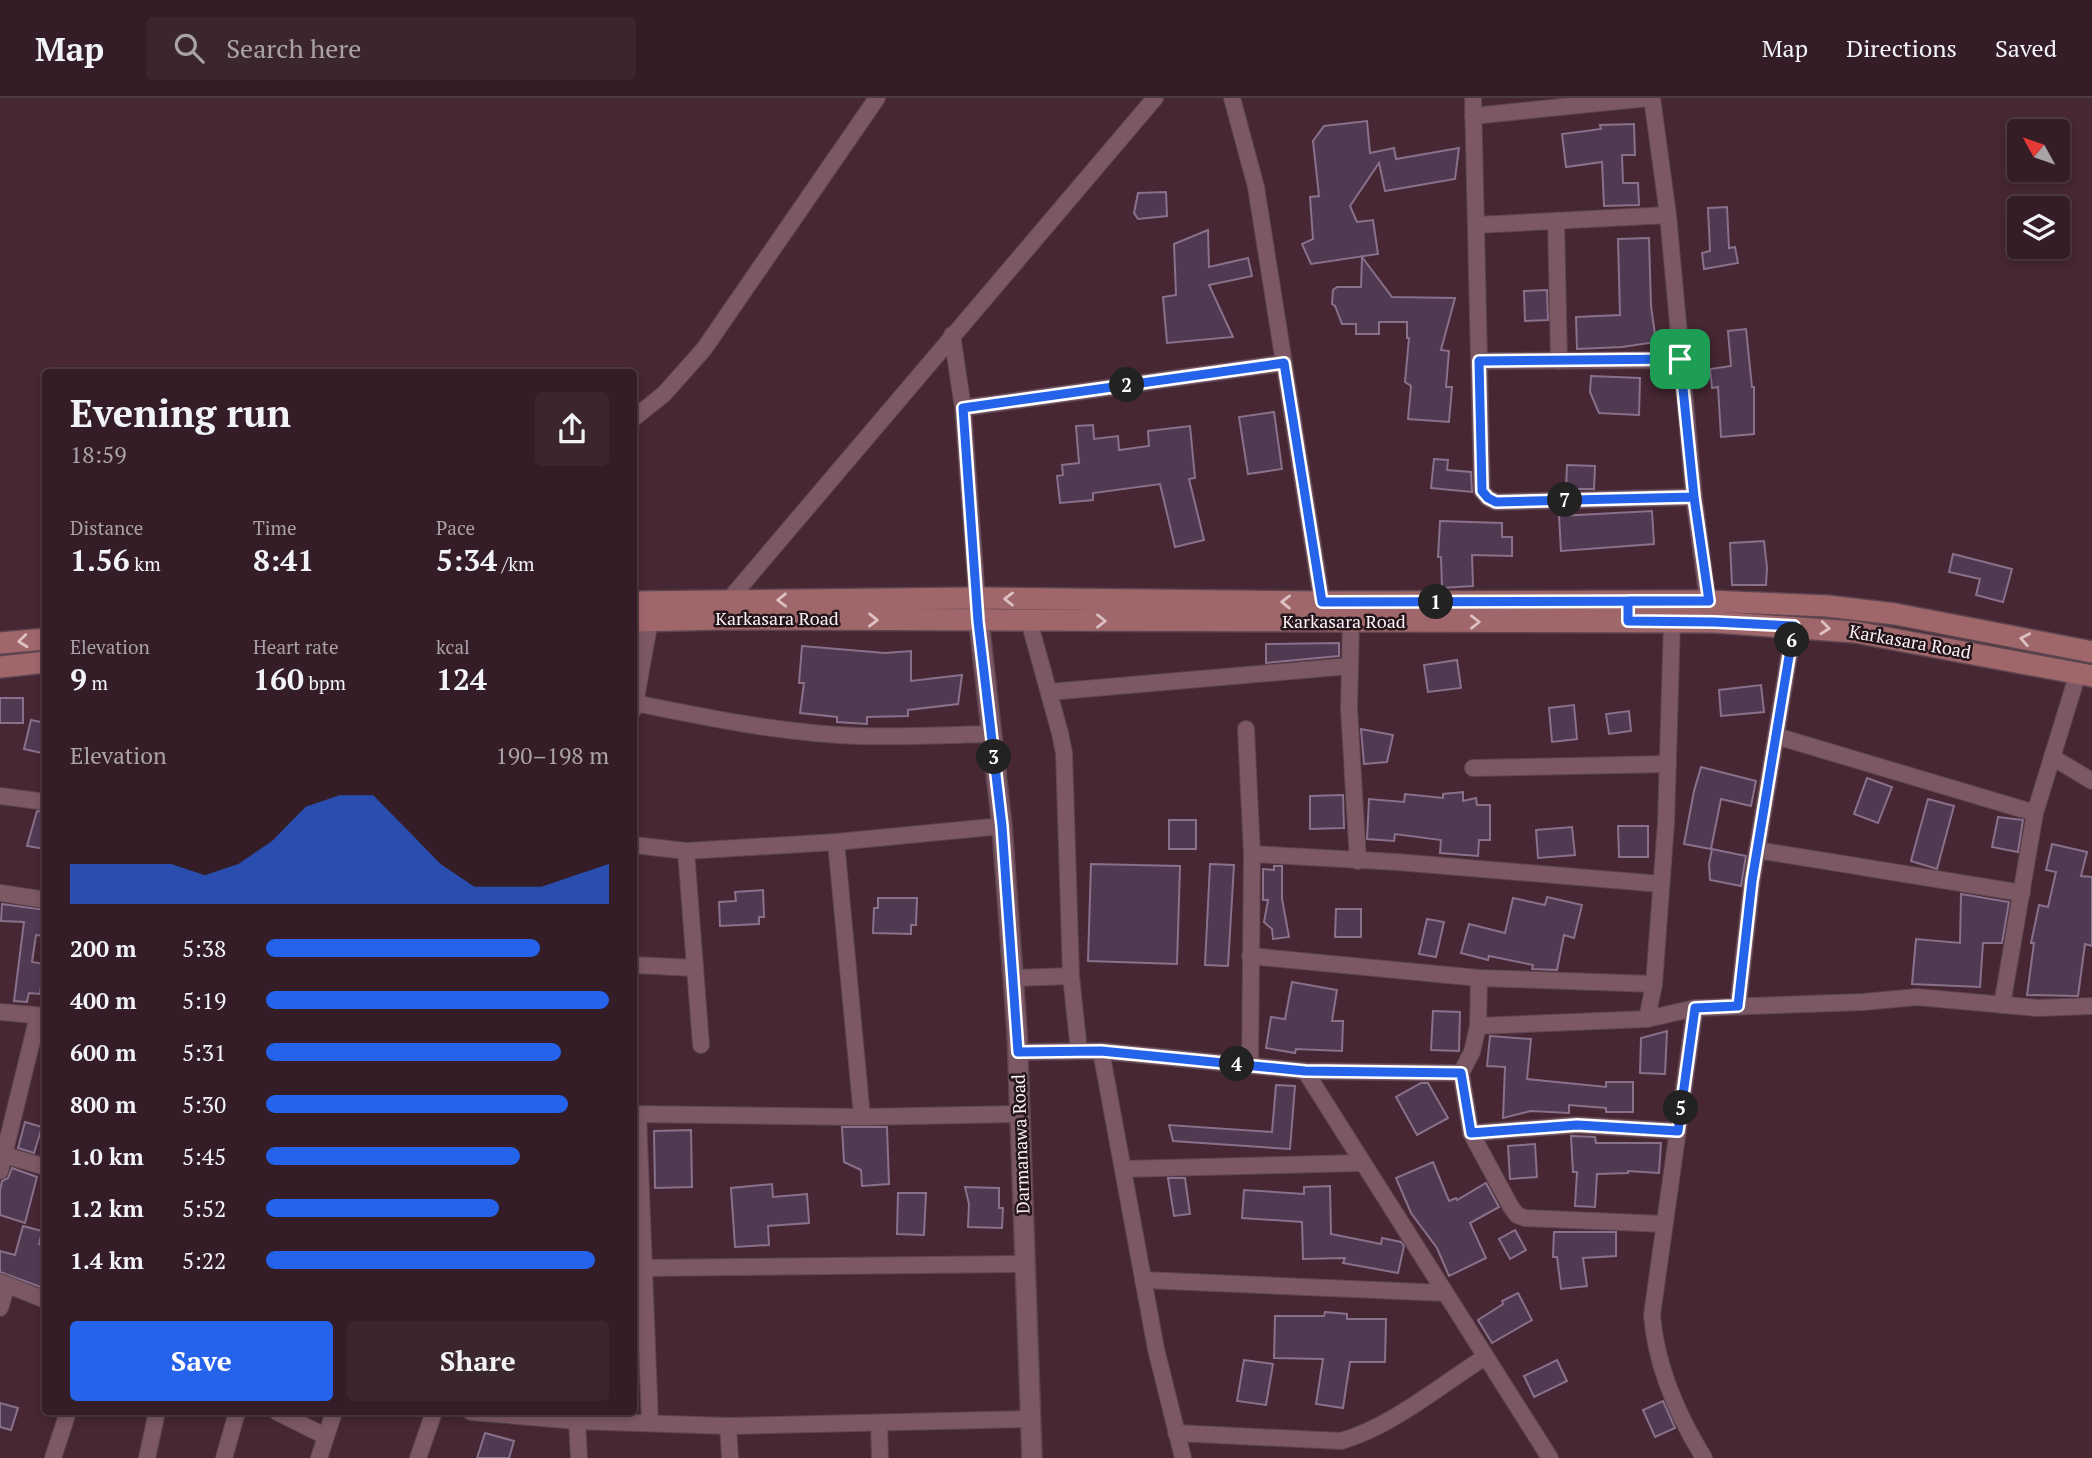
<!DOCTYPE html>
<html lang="en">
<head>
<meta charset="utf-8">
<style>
	body { margin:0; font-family:"PT Serif",serif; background:#3c262e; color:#f1f3f6; height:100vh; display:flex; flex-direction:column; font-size:26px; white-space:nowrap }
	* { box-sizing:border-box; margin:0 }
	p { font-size:23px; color:#a9a2a7 }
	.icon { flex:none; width:38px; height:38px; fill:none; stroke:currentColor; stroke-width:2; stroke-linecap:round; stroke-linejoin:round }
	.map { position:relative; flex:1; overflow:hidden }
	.drawer { position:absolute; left:42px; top:271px; width:595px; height:1046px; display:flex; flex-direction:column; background:#341d26; border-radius:7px; box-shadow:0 4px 10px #0003,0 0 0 2px #4e3b43 }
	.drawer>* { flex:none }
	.needle { width:46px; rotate:310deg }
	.controls { position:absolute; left:2007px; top:21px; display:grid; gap:14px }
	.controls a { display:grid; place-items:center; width:63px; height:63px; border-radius:7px; background:#341d26; box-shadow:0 4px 10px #0003,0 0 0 2px #4e3b43; font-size:35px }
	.pin { position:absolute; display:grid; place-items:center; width:60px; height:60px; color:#fff; margin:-30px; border-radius:14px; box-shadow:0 4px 10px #0006 }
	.km { position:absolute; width:35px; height:35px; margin:-18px; border-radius:50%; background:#222; color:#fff; font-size:19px; line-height:35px; text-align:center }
	.round { display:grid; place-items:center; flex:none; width:74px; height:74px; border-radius:7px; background:#3c262e }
	.head { display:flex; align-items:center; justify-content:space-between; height:119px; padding:0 28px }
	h1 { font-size:38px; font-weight:800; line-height:52px }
	.stats { display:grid; grid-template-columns:repeat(3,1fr); gap:10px; height:119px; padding:7px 28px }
	.stats div { display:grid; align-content:center }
	.stats b { font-size:30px; font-weight:800 }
	.stats small { font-size:19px; font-weight:400 }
	.stats p { font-size:19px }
	.chart { height:196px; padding:14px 28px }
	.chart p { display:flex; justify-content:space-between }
	.chart svg { width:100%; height:126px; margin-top:7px; fill:#2563eb; opacity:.7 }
	.primary-button { display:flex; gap:14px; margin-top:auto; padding:14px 28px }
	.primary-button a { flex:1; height:80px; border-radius:7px; background:#2563eb; color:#fff; font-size:28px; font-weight:800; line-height:80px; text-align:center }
	.primary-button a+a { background:#3c262e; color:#f1f3f6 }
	ul { padding:0 28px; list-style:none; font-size:23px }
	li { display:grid; grid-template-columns:112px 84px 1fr; align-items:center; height:52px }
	li i { height:18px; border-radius:9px; background:#2563eb }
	header { display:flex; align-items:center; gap:42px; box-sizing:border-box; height:98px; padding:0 35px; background:#341d26; border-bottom:2px solid #4e3b43 }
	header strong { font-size:33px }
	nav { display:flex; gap:38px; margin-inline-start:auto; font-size:24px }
	.search { width:490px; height:63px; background:#3c262e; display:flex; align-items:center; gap:18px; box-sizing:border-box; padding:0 24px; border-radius:7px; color:#a9a2a7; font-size:26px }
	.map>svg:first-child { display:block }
</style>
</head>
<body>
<header>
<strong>Map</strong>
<div class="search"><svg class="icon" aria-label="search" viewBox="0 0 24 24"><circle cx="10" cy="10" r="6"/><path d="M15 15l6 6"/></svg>Search here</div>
<nav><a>Map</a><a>Directions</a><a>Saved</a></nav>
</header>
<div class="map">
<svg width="2092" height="1360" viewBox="0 0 2092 1360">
	<rect width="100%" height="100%" fill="#462733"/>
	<g fill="#503a52" stroke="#89708b" stroke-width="2">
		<polygon points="1367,23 1370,55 1394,50 1396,61 1459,50 1455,81 1385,93 1379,65 1350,108 1357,124 1373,122 1378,156 1311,166 1302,146 1313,141 1310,99 1319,98 1313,43 1324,28"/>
		<polygon points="1634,26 1635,57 1622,57 1623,85 1638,85 1639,107 1604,108 1602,64 1566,69 1562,36 1601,31 1600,27"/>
		<polygon points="1166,94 1167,118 1138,121 1134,115 1138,95"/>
		<polygon points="1727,109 1729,150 1735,149 1738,165 1704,171 1702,155 1710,153 1708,110"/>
		<polygon points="1208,132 1209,169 1248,160 1252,178 1209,187 1233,239 1167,245 1163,199 1176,197 1174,146"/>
		<polygon points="1649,140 1651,208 1656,244 1622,249 1577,251 1576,219 1620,217 1618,141"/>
		<polygon points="1362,159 1392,199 1455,200 1441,252 1449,253 1446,289 1452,289 1449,324 1408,321 1411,288 1405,284 1409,240 1407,240 1407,224 1379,224 1379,236 1356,236 1356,226 1342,226 1335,208 1332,206 1333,192 1337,189 1361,189"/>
		<polygon points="1547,192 1548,222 1525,223 1524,193"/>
		<polygon points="1746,231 1752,289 1754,289 1754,336 1721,339 1718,289 1712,290 1710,271 1731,268 1728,233"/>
		<polygon points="1591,278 1640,280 1639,317 1599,315 1590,294"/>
		<polygon points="1274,314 1282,371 1248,376 1239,319"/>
		<polygon points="1093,327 1094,341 1118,338 1119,352 1149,348 1148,333 1190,328 1195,380 1189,381 1204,442 1175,449 1160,386 1093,395 1093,402 1060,405 1057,378 1063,377 1062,367 1079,365 1076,328"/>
		<polygon points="1434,361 1448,362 1447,372 1471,374 1472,394 1431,390"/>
		<polygon points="1567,367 1595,368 1594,391 1566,391"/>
		<polygon points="1652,413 1654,446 1561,453 1559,418"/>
		<polygon points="1440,423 1502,425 1502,439 1512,439 1512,458 1472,457 1473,488 1442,490 1441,459 1438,459"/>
		<polygon points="1764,443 1767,470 1766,487 1732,487 1730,445"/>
		<polygon points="1953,456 2012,471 2003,504 1976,497 1980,481 1949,474"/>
		<polygon points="1339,545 1339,558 1266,565 1266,546"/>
		<polygon points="802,548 885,555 911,553 911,583 962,577 958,606 908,612 908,618 867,619 867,626 837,624 837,619 800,615 804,585 799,585"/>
		<polygon points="1457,562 1461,590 1428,594 1424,567"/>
		<polygon points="1761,587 1764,614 1721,618 1719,592"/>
		<rect x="0" y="600" width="23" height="25"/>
		<polygon points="1574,607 1577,641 1552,644 1549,610"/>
		<polygon points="1629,613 1631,633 1609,636 1606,616"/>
		<polygon points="31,622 46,625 46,656 24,651"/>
		<polygon points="1361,631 1393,637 1387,664 1364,666"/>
		<polygon points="1701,669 1756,683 1751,708 1721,701 1711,751 1684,746 1694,693"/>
		<polygon points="1867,680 1892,689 1878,725 1854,716"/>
		<polygon points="1463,694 1463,703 1476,700 1477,707 1490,707 1490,742 1479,742 1478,758 1440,755 1441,742 1395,736 1394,743 1367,741 1369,701 1404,704 1405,696 1443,700 1443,696"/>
		<polygon points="1343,697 1344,730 1310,731 1310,698"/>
		<polygon points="1928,701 1954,708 1937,771 1911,763"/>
		<polygon points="37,713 46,714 46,751 27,748"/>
		<polygon points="1998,719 2023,722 2018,754 1992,749"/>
		<rect x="1169" y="722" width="27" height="29"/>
		<polygon points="1618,728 1648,728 1648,759 1619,759"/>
		<polygon points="1572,729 1575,757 1538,760 1536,732"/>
		<polygon points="2052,746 2087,754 2081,778 2092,779 2092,848 2085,846 2078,898 2027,897 2034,845 2031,845 2039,807 2048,809 2056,774 2046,772"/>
		<polygon points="1712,751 1746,758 1741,788 1710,782 1709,766"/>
		<polygon points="1091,766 1180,768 1177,866 1088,863"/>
		<polygon points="1210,766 1234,767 1228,868 1205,867"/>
		<polygon points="1274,768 1282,768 1282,801 1289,839 1273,841 1272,831 1264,824 1268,802 1263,802 1263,771 1274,772"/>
		<polygon points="763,792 764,819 759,819 759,826 720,828 719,804 736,803 735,794"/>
		<polygon points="1961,796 2009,804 2002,845 1983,845 1980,889 1912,886 1916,841 1960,845"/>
		<polygon points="1547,799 1582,807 1574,840 1564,837 1557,872 1532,871 1533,867 1489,858 1488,862 1461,855 1469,826 1505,835 1513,800 1545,807"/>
		<polygon points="878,800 917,800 916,827 911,827 911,836 873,835 874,810 878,810"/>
		<polygon points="2,806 46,812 46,838 36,837 32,864 44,866 40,896 29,895 27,904 14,903 24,824 1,823"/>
		<polygon points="1336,811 1361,811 1361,839 1335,839"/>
		<polygon points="1427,821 1444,824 1436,859 1419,856"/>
		<polygon points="1292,884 1337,892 1332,923 1343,923 1342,953 1296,951 1295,955 1266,950 1271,919 1285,921"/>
		<polygon points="1433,913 1460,914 1459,953 1431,952"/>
		<polygon points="1667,933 1665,976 1640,975 1641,940"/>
		<polygon points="1490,938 1531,941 1527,981 1606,989 1606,984 1633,984 1633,1014 1606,1014 1606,1010 1569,1007 1569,1015 1531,1013 1503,1020 1505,969 1487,968"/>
		<polygon points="1421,985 1428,985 1448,1020 1417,1037 1396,999"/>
		<polygon points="1276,987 1295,988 1290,1051 1173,1043 1169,1027 1272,1034"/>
		<polygon points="25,1024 42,1029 34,1055 18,1050"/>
		<polygon points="842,1029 887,1029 889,1086 862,1088 861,1072 844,1064"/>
		<polygon points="691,1032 692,1089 655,1090 654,1033"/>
		<polygon points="1571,1038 1595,1039 1596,1045 1661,1045 1659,1075 1628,1073 1628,1075 1597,1076 1595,1109 1575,1108 1577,1074 1573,1074"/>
		<polygon points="1535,1046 1537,1079 1510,1081 1508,1048"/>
		<polygon points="1433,1064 1449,1103 1456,1100 1457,1102 1486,1085 1499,1109 1470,1125 1486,1160 1449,1178 1437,1150 1411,1115 1396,1080"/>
		<polygon points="12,1070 37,1079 25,1125 0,1117 0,1092 2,1083 8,1080"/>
		<polygon points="1168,1080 1185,1080 1190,1116 1174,1118"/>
		<polygon points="772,1086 773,1099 807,1096 809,1125 768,1128 769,1147 735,1149 731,1090"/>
		<polygon points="1330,1088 1331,1136 1381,1146 1382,1140 1401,1144 1404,1148 1398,1175 1343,1165 1345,1160 1303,1161 1302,1124 1242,1120 1244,1092 1304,1096 1304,1089"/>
		<polygon points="965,1089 999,1090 999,1110 1003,1110 1002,1130 968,1129 969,1106"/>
		<polygon points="898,1095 926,1095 924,1137 897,1136"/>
		<polygon points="23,1128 42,1133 39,1146 43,1147 41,1156 46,1157 46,1191 0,1174 0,1153 15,1157"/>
		<polygon points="1515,1132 1526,1152 1510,1161 1499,1141"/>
		<polygon points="1554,1134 1616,1134 1616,1158 1583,1160 1587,1188 1561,1191 1557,1159 1553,1159"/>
		<polygon points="1518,1195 1532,1222 1492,1245 1478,1222 1503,1206 1502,1203"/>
		<polygon points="1325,1214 1347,1216 1347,1221 1386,1221 1385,1264 1350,1264 1343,1310 1316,1306 1323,1261 1274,1260 1275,1218 1324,1218"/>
		<polygon points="1244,1262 1273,1266 1266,1307 1237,1303"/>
		<polygon points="1557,1262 1567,1283 1534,1299 1524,1278"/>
		<polygon points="1663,1303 1675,1330 1655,1339 1643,1312"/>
		<polygon points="0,1305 18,1310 11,1332 0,1329"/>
		<polygon points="485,1335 514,1343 509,1360 477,1360"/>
	</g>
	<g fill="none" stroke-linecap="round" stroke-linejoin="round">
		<defs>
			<g id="minor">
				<polyline points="1232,0 1256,89 1322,504"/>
				<polyline points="1473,0 1482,393 1488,400 1496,404 1694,399"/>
				<polyline points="1652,0 1668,117 1694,399 1708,503"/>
				<polyline points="1473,18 1649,0"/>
				<polyline points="1556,123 1559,263"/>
				<polyline points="1476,127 1668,117"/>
				<polyline points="952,237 963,310 977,500"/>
				<polyline points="1479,263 1680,262"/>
				<polyline points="963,310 1284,265"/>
				<polyline points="634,320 664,296 704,251 877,0"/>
				<polyline points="728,503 1155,0"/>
				<polyline points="1029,523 1060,635 1064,655 1071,878 1079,953"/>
				<polyline points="1351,524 1349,610 1358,763"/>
				<polyline points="1049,594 1350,568"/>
				<path d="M635,605C708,620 782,635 857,638C902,639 946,637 991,636"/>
				<polyline points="634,611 650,522"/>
				<polyline points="1246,631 1252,756 1250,968"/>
				<polyline points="1776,638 2035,715"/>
				<polyline points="2052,659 2092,683"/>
				<polyline points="1473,670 1668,666"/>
				<polyline points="0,698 46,704"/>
				<polyline points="836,744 862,1019"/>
				<polyline points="634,747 686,753 836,744 1002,728"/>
				<polyline points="1757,752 2022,795"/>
				<polyline points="686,753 701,947"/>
				<polyline points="1252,756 1397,764 1661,786"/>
				<polyline points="0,795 46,802"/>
				<polyline points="1250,858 1479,880 1654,886"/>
				<polyline points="634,867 695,870"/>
				<polyline points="1013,880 1071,878"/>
				<polyline points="1479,880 1478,928 1472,954 1461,975 1471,1035 1511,1109 1517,1117 1525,1120 1664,1126"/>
				<polyline points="2002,907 2035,715 2078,575"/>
				<polyline points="1738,908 1752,783 1794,528"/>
				<path d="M1695,910L1652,1217C1656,1267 1678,1318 1704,1360"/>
				<polyline points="0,914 46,918"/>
				<polyline points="1647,921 1654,886 1666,725 1672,524"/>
				<polyline points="1478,928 1647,921 1695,910 1863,904 1917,899 2038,910 2092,908"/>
				<polyline points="1101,953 1156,1251 1183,1360"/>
				<polyline points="1018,954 1101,953 1305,973 1461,975"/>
				<polyline points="1305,973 1550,1360"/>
				<polyline points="634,1016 862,1019 1021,1016"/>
				<polyline points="638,1017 650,1325"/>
				<polyline points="1471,1035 1577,1027 1678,1033"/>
				<polyline points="0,1056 46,1069"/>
				<polyline points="1123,1071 1362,1065"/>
				<polyline points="0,1073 38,918"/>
				<polyline points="644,1170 1026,1166"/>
				<polyline points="1143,1182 1445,1195"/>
				<polyline points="0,1184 46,1202"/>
				<polyline points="0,1210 7,1187"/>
				<polyline points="277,1314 325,1338"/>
				<polyline points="471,1314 577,1323 728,1328 1032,1321"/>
				<polyline points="577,1323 579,1360"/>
				<polyline points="879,1325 880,1360"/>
				<polyline points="728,1328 730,1360"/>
				<path d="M1176,1335L1341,1343C1391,1329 1441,1287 1485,1259"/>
				<polyline points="53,1360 68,1314"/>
				<polyline points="147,1360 157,1314"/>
				<polyline points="224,1360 237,1314"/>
				<polyline points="319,1360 334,1314"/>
				<polyline points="418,1360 434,1314"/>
			</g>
			<polyline id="tertiary" points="977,506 1002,728 1017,933 1032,1360"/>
			<g id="secondary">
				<polyline points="634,504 977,500 1322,504 1708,503 1827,508 1895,516 2092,554"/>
				<polyline points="634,523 723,521 1714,524 1855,534 2092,578"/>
				<polyline points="0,545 46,541"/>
				<polyline points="0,569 46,564"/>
			</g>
		</defs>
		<use href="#minor" stroke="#5d454f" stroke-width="18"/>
		<use href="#tertiary" stroke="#5d454f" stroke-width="22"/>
		<use href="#secondary" stroke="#5d454f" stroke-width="24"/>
		<use href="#minor" stroke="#7b5864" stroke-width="16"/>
		<use href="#tertiary" stroke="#7b5864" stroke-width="19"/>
		<use href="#secondary" stroke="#a0676b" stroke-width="21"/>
	</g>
	<defs><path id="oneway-chevron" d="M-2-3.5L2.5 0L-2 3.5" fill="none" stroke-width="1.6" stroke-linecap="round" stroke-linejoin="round" transform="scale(1.75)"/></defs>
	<g stroke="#dcc0c4">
		<use href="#oneway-chevron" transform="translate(1009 501) rotate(-179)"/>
		<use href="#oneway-chevron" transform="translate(782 502) rotate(179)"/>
		<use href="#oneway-chevron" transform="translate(1286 504) rotate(-179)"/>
		<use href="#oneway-chevron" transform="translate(873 522) rotate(1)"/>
		<use href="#oneway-chevron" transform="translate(1101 523)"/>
		<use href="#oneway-chevron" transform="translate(1475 524)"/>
		<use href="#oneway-chevron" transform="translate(1825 530) rotate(6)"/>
		<use href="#oneway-chevron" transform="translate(2025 541) rotate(-169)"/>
		<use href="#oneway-chevron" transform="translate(23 543) rotate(174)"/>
	</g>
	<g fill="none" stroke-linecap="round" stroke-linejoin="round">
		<defs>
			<polyline id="route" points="1680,261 1694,399 1709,503 1322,504 1284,265 963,310 978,523 1002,728 1018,954 1101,953 1305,973 1461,975 1471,1035 1577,1027 1678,1033 1695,910 1738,908 1752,783 1794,528 1714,524 1628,523 1628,503 1709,503 1694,399 1496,404 1488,400 1482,393 1479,263 1680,261"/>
		</defs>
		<use href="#route" stroke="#fff" stroke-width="14"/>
		<use href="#route" stroke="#2563eb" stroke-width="9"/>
	</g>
	<g text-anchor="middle" stroke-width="5" stroke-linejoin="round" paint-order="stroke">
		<g font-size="18" fill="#fdf0f4" stroke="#24151b">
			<text x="777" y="527">Karkasara Road</text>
			<text x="1344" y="530">Karkasara Road</text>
			<text transform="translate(1910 544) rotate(10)" y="6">Karkasara Road</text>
			<text transform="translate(1021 1046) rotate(-92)" y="6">Darmanawa Road</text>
		</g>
	</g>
</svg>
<div class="controls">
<a><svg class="needle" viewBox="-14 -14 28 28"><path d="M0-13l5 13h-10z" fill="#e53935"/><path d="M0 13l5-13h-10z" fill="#a9a2a7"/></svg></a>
<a><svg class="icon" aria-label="layers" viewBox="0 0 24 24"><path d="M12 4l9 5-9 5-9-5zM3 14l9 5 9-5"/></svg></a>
</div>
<div class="pin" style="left:1680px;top:261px;background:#1e9e55"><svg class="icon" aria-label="arrive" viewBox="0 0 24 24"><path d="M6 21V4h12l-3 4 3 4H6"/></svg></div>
<b class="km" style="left:1436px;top:504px">1</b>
<b class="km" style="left:1127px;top:287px">2</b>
<b class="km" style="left:994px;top:659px">3</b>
<b class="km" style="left:1237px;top:966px">4</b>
<b class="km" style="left:1681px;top:1010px">5</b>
<b class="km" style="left:1792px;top:542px">6</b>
<b class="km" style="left:1565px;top:402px">7</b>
<section class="drawer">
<div class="head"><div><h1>Evening run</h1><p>18:59</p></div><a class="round"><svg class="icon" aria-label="share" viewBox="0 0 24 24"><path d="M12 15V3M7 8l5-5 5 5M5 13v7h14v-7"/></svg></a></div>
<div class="stats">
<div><p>Distance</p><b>1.56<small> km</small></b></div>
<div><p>Time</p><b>8:41</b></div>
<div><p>Pace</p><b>5:34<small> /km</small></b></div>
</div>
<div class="stats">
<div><p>Elevation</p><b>9<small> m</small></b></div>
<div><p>Heart rate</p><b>160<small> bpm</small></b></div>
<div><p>kcal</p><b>124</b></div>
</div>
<div class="chart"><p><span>Elevation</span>190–198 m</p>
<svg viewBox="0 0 160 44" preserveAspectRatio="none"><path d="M0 44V30L10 30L20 30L30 30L40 34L50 30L60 22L70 10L80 6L90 6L100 18L110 30L120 38L130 38L140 38L150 34L160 30V44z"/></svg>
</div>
<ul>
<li><b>200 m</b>5:38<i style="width:80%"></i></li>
<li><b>400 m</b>5:19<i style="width:100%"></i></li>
<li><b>600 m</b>5:31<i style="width:86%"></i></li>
<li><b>800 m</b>5:30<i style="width:88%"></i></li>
<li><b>1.0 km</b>5:45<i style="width:74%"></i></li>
<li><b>1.2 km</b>5:52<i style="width:68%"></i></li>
<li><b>1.4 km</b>5:22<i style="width:96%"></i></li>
</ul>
<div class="primary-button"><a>Save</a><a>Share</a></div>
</section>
</div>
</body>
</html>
